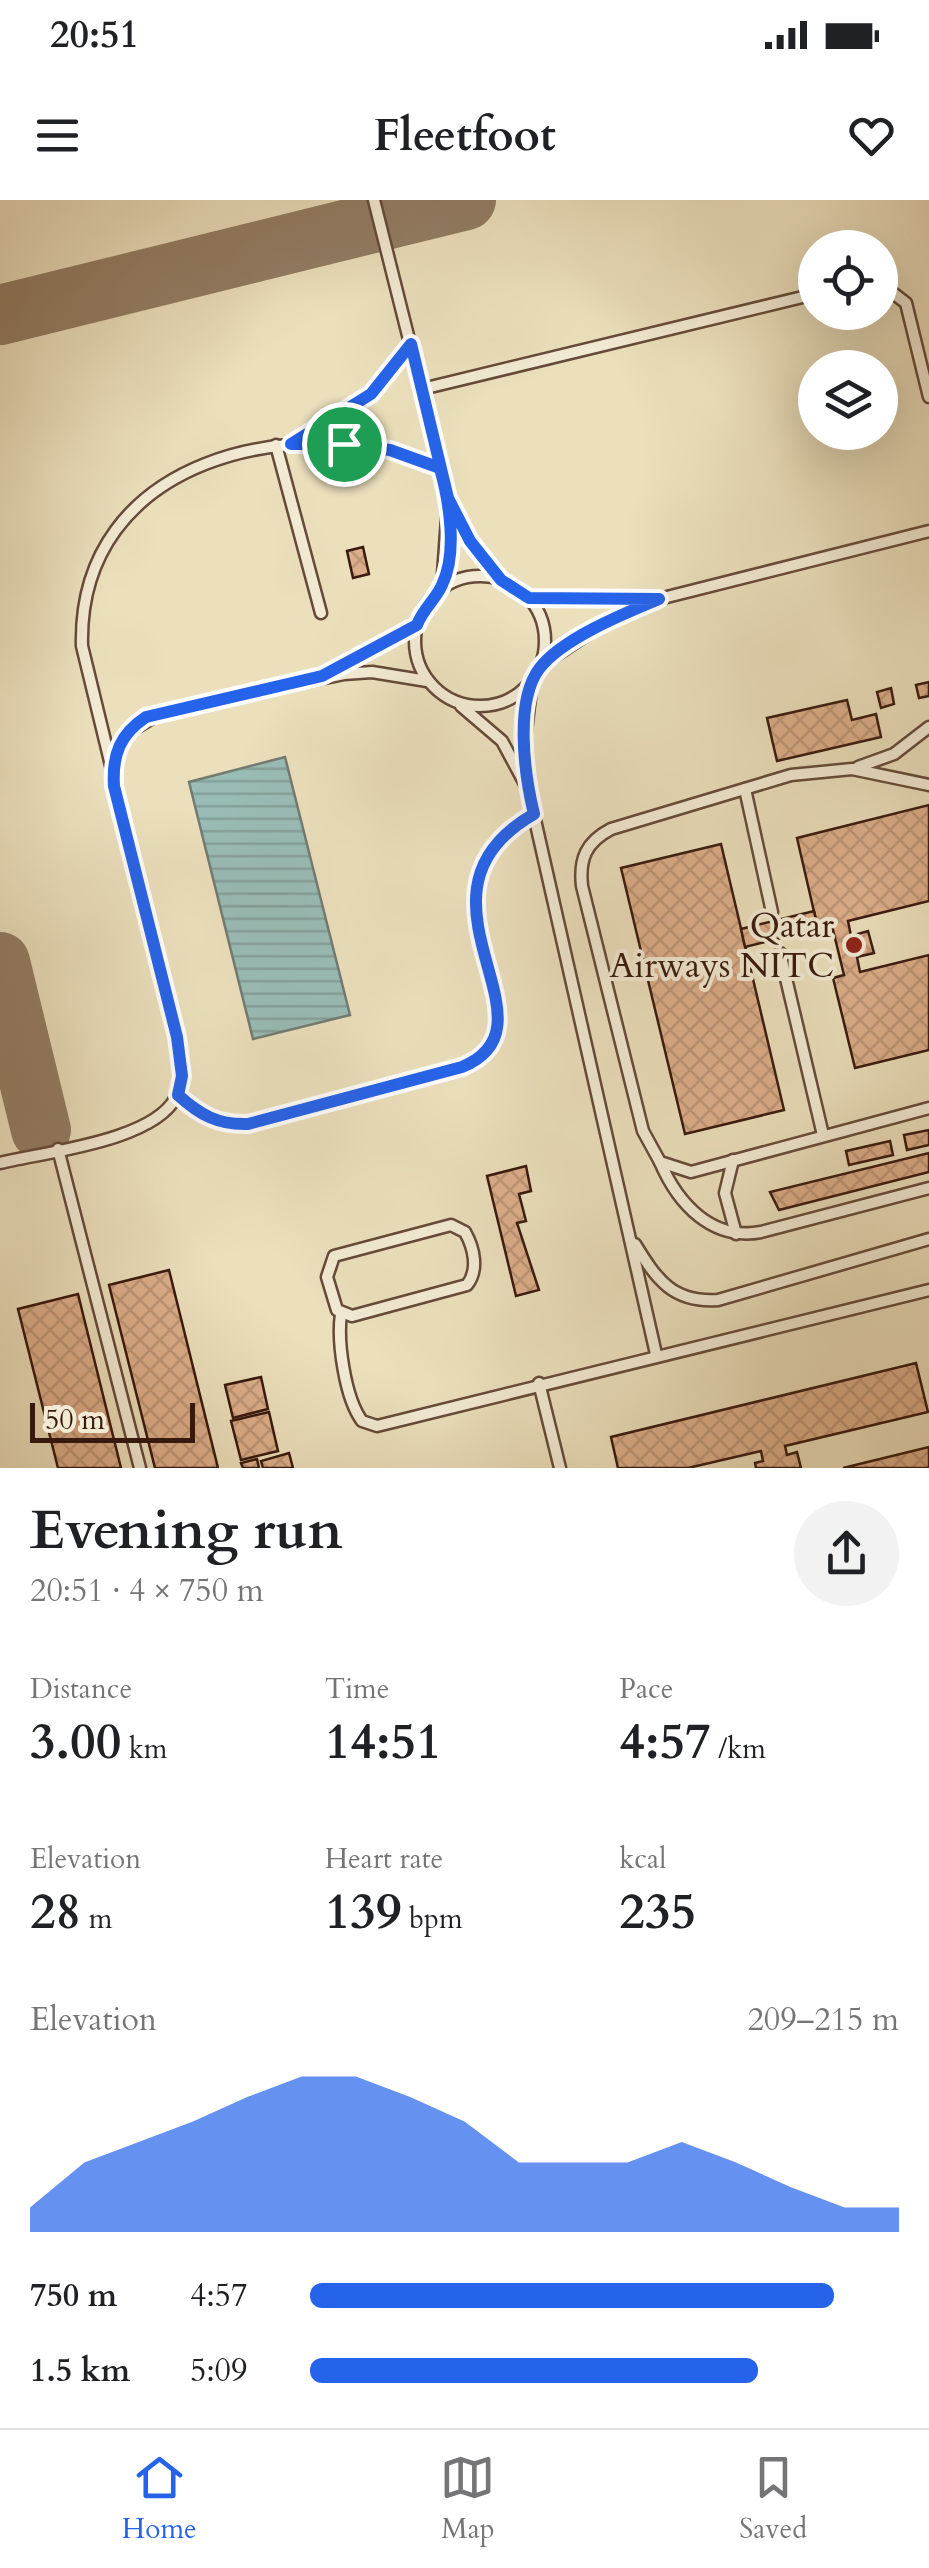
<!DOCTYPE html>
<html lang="en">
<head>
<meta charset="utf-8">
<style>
	body { margin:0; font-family:Cardo,serif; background:#f2f2f2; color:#202124; height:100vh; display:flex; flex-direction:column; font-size:38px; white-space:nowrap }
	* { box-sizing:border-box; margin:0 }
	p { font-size:32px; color:#757577 }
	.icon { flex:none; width:55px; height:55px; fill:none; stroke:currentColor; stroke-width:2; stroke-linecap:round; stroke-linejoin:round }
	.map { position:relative; height:1268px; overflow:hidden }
	.sheet { display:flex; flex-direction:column; background:#fff; flex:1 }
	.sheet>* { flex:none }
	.controls { position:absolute; left:798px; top:30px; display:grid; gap:20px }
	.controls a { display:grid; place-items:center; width:100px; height:100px; border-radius:50%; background:#fff; box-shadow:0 10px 40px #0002; font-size:50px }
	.scale { position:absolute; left:30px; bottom:25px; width:165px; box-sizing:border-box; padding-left:10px; border:5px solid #38190d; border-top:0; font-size:28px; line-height:35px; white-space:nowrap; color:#38190d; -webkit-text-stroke:8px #f2ead3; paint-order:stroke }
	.pin { position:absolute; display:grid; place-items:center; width:85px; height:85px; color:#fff; margin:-42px; border:5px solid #fff; border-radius:50%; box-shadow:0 2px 10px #0007 }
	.round { display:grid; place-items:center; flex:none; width:105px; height:105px; border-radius:52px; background:#f2f2f2 }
	.overview { display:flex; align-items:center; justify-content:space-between; height:170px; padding:0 30px }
	h1 { font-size:55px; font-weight:600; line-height:75px }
	.metrics { display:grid; grid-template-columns:repeat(3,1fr); gap:15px; height:170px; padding:10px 30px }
	.metrics div { display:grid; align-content:center }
	.metrics b { font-size:50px; font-weight:600 }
	.metrics small { font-size:28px; font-weight:400 }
	.metrics p { font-size:28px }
	.chart { height:280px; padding:20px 30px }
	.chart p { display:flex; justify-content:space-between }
	.chart svg { width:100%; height:180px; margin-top:10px; fill:#2563eb; opacity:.7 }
	ul { padding:0 30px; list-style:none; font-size:32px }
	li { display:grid; grid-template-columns:160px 120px 1fr; align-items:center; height:75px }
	li i { height:25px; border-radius:12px; background:#2563eb }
	.status { display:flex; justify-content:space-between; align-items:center; height:70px; padding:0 50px; background:#fff; direction:ltr }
	.status svg { height:28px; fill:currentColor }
	header { display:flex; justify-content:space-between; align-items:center; height:130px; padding:0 30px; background:#fff; font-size:45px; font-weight:600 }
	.menu { display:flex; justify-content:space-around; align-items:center; height:140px; border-top:2px solid #e0e0e0; background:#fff; font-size:28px; color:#757577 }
	.menu a { display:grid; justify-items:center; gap:5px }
	.menu .active { color:#2563eb }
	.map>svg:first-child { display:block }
</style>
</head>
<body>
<div class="status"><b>20:51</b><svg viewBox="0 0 49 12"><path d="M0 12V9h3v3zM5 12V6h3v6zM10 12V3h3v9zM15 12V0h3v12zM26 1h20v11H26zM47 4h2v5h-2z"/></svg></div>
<header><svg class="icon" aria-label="menu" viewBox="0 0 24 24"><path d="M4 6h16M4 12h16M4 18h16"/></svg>Fleetfoot<svg class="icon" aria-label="heart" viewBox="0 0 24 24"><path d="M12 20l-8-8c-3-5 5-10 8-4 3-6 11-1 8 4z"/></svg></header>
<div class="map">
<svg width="929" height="1268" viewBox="0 0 929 1268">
	<defs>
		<pattern id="water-rules" width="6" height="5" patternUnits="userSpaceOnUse" patternTransform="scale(2.5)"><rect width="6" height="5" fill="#99bcb6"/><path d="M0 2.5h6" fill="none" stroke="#85a19b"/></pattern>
		<pattern id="building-cross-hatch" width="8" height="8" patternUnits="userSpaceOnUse" patternTransform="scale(2.5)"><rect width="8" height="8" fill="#dcae8a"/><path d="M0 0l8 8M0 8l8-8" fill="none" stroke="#be9576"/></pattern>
	</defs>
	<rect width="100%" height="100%" fill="#ebdfbc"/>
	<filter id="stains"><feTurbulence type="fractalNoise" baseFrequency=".002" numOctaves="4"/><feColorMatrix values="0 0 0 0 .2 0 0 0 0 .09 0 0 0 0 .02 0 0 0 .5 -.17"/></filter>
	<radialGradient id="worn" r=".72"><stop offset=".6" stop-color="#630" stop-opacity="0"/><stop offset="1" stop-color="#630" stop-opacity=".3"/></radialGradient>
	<polygon fill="url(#water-rules)" stroke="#727b72" stroke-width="2.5" points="285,557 350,815 253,839 189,582"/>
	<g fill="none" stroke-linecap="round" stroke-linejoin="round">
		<g stroke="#927c64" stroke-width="60">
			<polyline points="0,115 466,0"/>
			<polyline points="0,762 41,930"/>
		</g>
	</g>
	<g fill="url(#building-cross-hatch)" stroke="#38190d" stroke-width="2.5">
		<polygon points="363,347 369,374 353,378 347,351"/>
		<polygon points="929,482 929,496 919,498 916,485"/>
		<polygon points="891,488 894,504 881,508 877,492"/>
		<polygon points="847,500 852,520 876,514 881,537 777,561 767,518"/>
		<polygon points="929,605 929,701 848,721 851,736 868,731 874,753 857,757 860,772 929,755 929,850 855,868 833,778 844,775 832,726 818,729 797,638"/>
		<polygon points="721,644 784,910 685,934 621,668"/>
		<polygon points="814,711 818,729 745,747 741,729"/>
		<polygon points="929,930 929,945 907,950 904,935"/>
		<polygon points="890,941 893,955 849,965 846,951"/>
		<polygon points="929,953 929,972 779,1010 770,992"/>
		<polygon points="526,966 531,991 519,994 526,1021 517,1023 539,1090 516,1096 487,976"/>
		<polygon points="169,1070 218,1268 155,1268 109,1085"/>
		<polygon points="78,1094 121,1268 58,1268 18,1109"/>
		<polygon points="916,1163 928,1212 785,1246 787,1255 797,1252 801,1268 756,1268 755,1263 763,1261 761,1251 688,1268 618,1268 611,1237"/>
		<polygon points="261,1177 268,1209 233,1218 225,1185"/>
		<polygon points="269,1212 278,1251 241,1260 231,1221"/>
		<polygon points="929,1247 929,1268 843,1268"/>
		<polygon points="289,1253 293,1268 263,1268 261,1261"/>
		<polygon points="257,1259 259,1268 243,1268 241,1263"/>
	</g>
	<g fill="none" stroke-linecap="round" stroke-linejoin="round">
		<defs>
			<g id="lane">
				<polyline points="374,0 449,299 470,341 500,379"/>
				<polyline points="880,83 906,103 929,197"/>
				<polyline points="422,189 815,94"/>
				<polyline points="292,244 371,194 411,144"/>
				<polyline points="276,245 321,413"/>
				<circle cx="480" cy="441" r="65"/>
				<polyline points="442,388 448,305"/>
				<polyline points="529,398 648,399"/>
				<polyline points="540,466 597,428 659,399 929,331"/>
				<polyline points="332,472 417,425"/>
				<polyline points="532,481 524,547 528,589 656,1154"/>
				<polyline points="461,506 502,541 525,584"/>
				<polyline points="858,567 894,554 929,527"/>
				<polyline points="113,571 124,535 162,512 344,474 372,472 427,481"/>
				<path d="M929,585L852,569L791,575L611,629C586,642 579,659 582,686L643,931L660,962L691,972L929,908"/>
				<polyline points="745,589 772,712"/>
				<polyline points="780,753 823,935"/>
				<path d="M178,895L209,919L248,924L476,861C551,797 396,694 534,615"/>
				<polyline points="58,949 140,1268"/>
				<polyline points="733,960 725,993 736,1034"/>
				<path d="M660,962C678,1004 712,1041 761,1032L929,988"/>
				<path d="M0,963C45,952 154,941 176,897C186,878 181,857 177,837L82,446C77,257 297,209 440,267"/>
				<path d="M451,1025L465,1032C474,1048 479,1070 467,1085L352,1116L337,1110L327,1077L334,1056Z"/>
				<path d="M635,1044C657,1080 673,1103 718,1100L929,1039"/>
				<path d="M341,1114C337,1142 345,1198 362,1221L377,1226L929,1090"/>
				<polyline points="539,1183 560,1268"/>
			</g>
		</defs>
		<use href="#lane" stroke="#654a39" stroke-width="15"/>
		<use href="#lane" stroke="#f2ead3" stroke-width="10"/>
	</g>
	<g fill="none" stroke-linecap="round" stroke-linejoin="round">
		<defs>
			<path id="route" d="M344,244L390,250L440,268C449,301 458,352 442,385C436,399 423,409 417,425L322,476L146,517C120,534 112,555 114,586L177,837L182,876L178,895C200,915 218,925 248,924L462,867C567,824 393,695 534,614C525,577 514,503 539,469C561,439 625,413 659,399L529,398L501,380L470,341L448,298L411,144L371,194L291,244H344"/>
		</defs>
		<use href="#route" stroke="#fff" stroke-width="20"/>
		<use href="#route" stroke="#2563eb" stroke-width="12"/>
	</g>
	<circle fill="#8f2418" stroke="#f2ead3" stroke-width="4" cx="854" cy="745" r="10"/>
	<g text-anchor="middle" stroke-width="8" stroke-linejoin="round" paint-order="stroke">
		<g font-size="35" fill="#38190d" stroke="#f2ead3" text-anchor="end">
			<text x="834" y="737">Qatar<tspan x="834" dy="40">Airways NITC</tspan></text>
		</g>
	</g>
	<rect width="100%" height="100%" filter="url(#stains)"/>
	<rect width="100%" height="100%" fill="url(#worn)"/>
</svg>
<div class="controls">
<a><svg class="icon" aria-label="locate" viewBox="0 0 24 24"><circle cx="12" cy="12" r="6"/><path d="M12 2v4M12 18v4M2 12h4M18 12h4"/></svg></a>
<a><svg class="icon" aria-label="layers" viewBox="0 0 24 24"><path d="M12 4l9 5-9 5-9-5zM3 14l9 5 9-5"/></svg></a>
</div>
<div class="scale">50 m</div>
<div class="pin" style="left:344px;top:244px;background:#1e9e55"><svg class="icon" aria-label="arrive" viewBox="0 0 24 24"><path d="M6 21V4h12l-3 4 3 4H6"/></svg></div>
</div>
<section class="sheet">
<div class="overview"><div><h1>Evening run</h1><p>20:51 · 4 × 750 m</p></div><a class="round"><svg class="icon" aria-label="share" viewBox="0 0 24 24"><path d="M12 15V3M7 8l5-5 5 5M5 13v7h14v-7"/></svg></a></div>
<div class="metrics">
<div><p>Distance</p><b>3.00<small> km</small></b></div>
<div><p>Time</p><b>14:51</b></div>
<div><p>Pace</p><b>4:57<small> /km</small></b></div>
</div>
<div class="metrics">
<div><p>Elevation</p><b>28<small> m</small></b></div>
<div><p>Heart rate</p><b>139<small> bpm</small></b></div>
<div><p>kcal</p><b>235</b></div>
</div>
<div class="chart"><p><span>Elevation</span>209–215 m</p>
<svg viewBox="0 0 160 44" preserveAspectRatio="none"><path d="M0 44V38L10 27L20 22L30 17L40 11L50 6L60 6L70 11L80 17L90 27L100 27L110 27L120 22L130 27L140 33L150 38L160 38V44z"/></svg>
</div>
<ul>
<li><b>750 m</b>4:57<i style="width:89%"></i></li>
<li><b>1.5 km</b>5:09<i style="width:76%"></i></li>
</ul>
</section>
<nav class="menu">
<a class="active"><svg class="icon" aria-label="home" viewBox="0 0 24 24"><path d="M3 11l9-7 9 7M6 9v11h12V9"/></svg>Home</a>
<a><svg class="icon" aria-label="map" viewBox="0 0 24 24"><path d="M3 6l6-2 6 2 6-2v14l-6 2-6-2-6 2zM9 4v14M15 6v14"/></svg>Map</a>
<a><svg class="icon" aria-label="saved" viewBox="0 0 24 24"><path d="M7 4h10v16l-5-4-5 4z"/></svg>Saved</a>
</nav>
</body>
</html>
